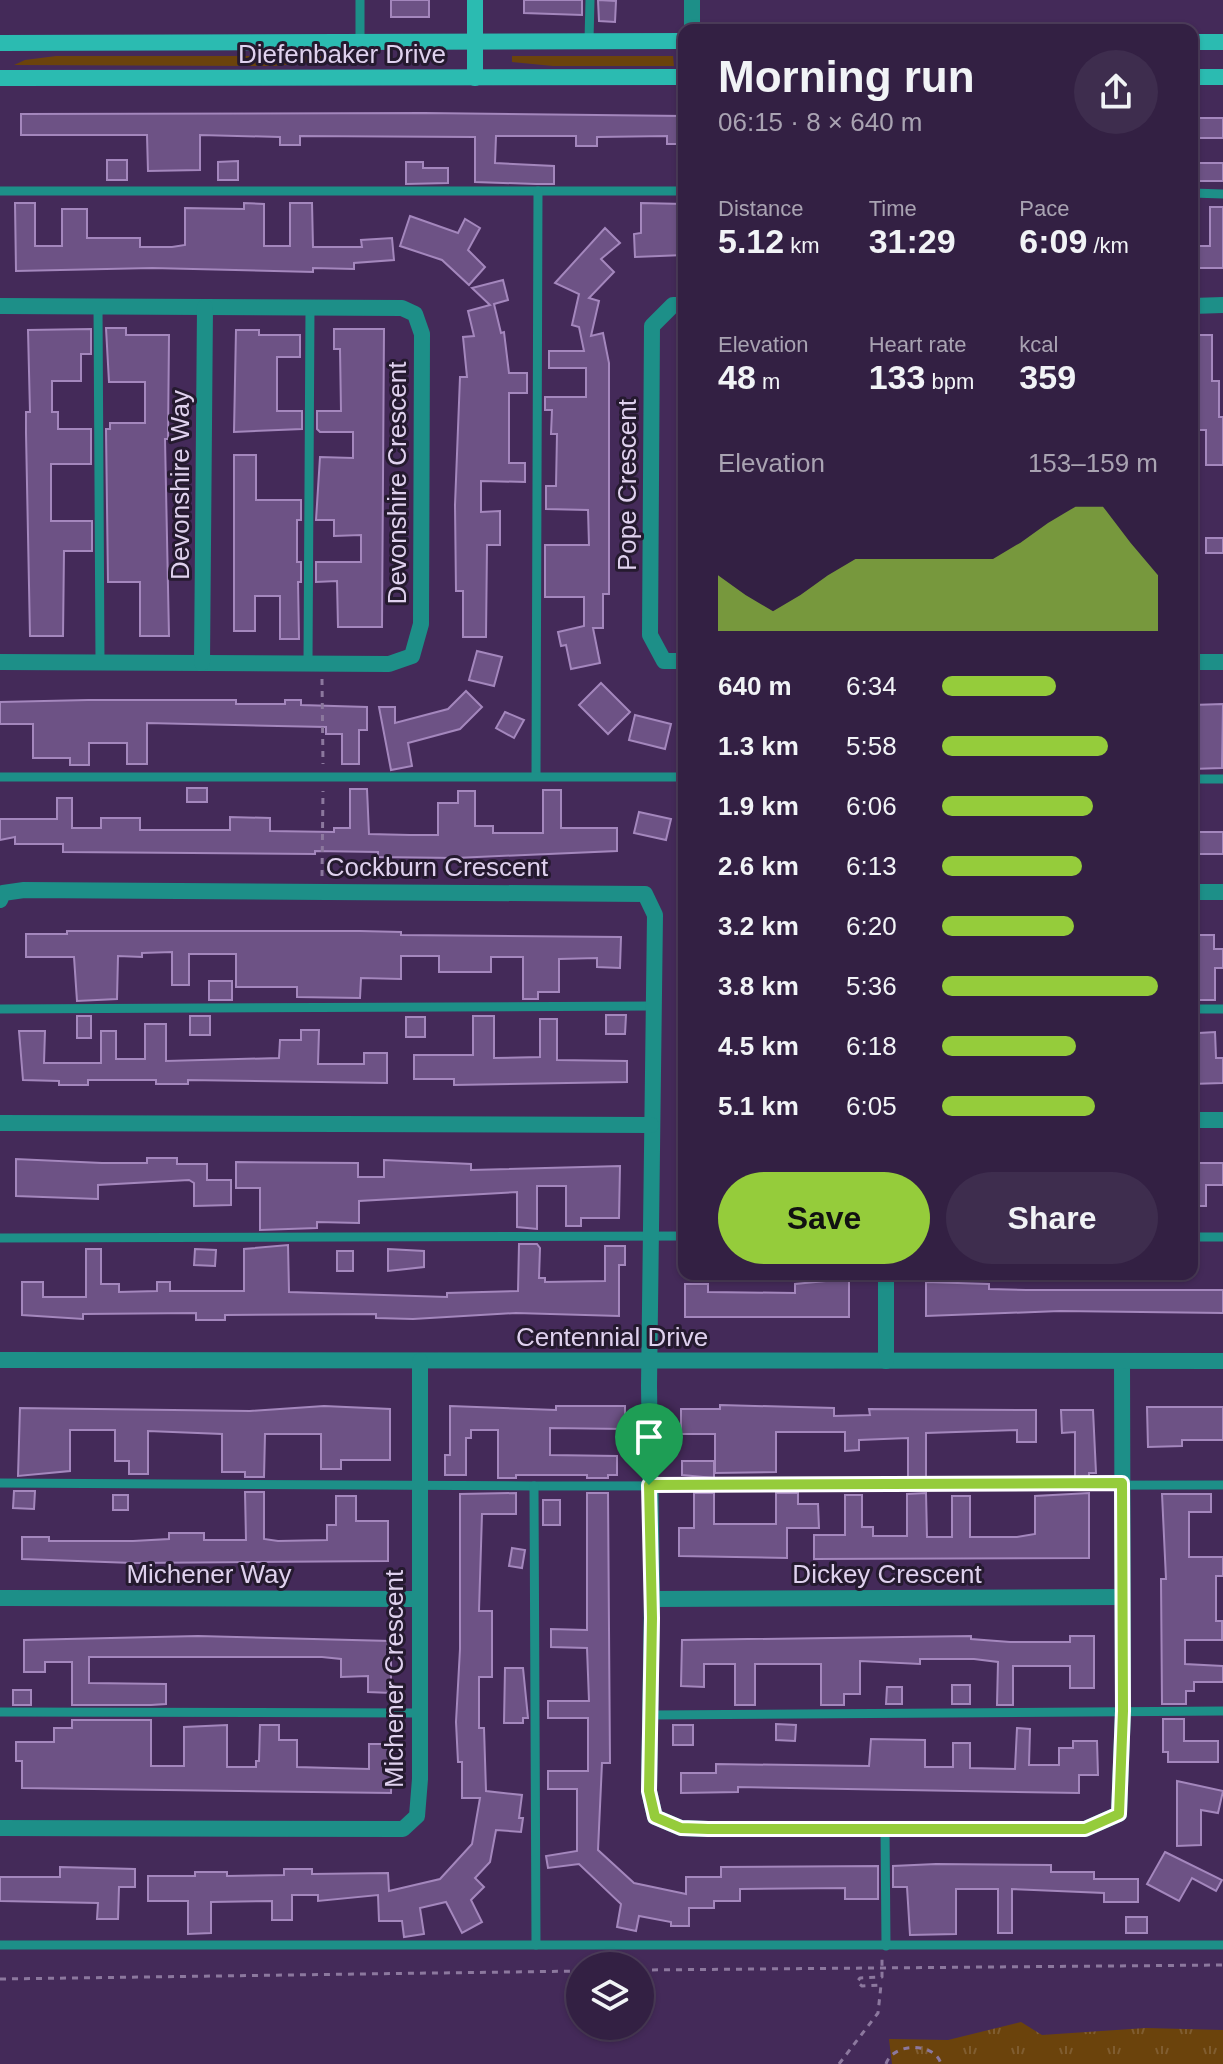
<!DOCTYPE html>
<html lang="en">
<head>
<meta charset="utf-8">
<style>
	body { margin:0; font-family:Arial,sans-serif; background:#3e2d4e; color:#f1f3f6; height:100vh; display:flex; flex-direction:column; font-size:30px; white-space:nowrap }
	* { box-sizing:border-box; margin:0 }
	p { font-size:26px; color:#a9a3b2 }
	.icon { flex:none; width:44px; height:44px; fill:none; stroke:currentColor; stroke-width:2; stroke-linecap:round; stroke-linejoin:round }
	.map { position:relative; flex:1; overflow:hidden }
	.details { position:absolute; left:678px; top:24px; width:520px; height:1256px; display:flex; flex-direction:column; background:#332043; border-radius:16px; box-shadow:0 2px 6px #0004,0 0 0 2px #4e3e5c }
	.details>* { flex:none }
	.fabs { position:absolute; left:566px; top:1952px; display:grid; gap:16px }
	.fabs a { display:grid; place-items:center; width:88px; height:88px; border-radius:50%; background:#332043; box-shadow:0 2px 6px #0004,0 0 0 2px #4e3e5c; font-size:40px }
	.pin { position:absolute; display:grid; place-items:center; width:68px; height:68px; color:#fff; margin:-82px -34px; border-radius:50% 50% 50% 0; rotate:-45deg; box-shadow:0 0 8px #0007 }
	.pin .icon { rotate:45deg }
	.round { display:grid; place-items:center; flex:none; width:84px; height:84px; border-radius:42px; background:#3e2d4e }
	.summary { display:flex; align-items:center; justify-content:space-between; height:136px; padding:0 40px }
	h1 { font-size:44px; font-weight:700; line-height:60px }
	.figures { display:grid; grid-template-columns:repeat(3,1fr); gap:12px; height:136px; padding:8px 40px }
	.figures div { display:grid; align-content:center }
	.figures b { font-size:34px; font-weight:700 }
	.figures small { font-size:22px; font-weight:400 }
	.figures p { font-size:22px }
	.chart { height:224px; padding:16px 40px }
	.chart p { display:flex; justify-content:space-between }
	.chart svg { width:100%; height:144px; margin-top:8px; fill:#95cc3b; opacity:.7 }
	.primary-button { display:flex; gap:16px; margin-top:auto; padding:16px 40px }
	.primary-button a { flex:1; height:92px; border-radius:48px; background:#95cc3b; color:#111; font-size:32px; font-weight:700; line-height:92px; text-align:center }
	.primary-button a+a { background:#3e2d4e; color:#f1f3f6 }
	ul { padding:0 40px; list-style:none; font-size:26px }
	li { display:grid; grid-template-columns:128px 96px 1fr; align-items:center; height:60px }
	li i { height:20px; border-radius:10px; background:#95cc3b }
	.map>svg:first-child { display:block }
</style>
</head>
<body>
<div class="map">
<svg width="1223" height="2064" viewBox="0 0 1223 2064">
	<defs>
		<pattern id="grass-tufts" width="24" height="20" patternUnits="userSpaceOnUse" patternTransform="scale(2)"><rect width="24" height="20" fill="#6b430c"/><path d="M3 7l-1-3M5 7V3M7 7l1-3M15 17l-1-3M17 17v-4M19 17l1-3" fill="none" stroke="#805d30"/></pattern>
	</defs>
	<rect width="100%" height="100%" fill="#442a59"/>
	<g fill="url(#grass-tufts)">
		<polygon points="56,56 333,56 334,60 274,66 14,65 25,60"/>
		<polygon points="512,56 673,56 674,66 553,66 512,62"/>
		<polygon points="1021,2022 1042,2035 1146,2028 1223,2030 1223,2064 892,2064 889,2039 948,2040"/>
	</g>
	<g fill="#6d5285" stroke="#a487bd" stroke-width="2">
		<rect x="391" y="0" width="38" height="17"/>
		<polygon points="524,0 582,0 582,15 524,13"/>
		<polygon points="598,0 616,1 615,22 599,21"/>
		<polygon points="424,113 684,116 684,144 667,144 667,136 597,137 597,146 576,146 576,136 496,136 495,163 554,166 554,184 536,184 475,182 475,137 300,136 300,145 280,145 280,137 200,135 200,170 148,171 147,135 21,135 21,114"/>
		<rect x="1192" y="118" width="31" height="20"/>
		<rect x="107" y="160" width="20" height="20"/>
		<polygon points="238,161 238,180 218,180 218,162"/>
		<polygon points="406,162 423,162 423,168 448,168 448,183 406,184"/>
		<rect x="1192" y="163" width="31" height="18"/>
		<polygon points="15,203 35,203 35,246 62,246 62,209 87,209 87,238 140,238 140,247 172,247 185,245 185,208 244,209 244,203 264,204 264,246 290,246 290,203 312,203 313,247 362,247 361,240 392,238 394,260 354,263 354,269 313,268 313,272 152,268 16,271"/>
		<polygon points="641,203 684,204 684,255 635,257 634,234 641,233"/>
		<polygon points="1210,207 1223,207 1223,268 1195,268 1195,246 1210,246"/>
		<polygon points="410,216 458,233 465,219 480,228 468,250 485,267 469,285 442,260 400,246"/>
		<polygon points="605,228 620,243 601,259 614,272 589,298 599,301 591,336 603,333 609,363 609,594 603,594 603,628 593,628 600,663 571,669 566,645 561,646 558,632 584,626 584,597 545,597 545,545 589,545 588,510 546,509 546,486 556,486 557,434 551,434 552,410 545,410 545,397 586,397 586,368 549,368 549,351 584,351 579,327 572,325 579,294 555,283"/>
		<polygon points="503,280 508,300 494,304 501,333 504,332 509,373 527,373 527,393 509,393 509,463 525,463 525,482 481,481 481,512 500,511 500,545 487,545 486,637 463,637 463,591 456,591 455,505 460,377 467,377 463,337 474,336 468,311 490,305 472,288"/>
		<polygon points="106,328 126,328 126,335 169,335 168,439 165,439 169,636 140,636 140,582 108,582 106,429 110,429 110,423 145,423 145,382 109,382"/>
		<polygon points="91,329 91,354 81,354 81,381 52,381 52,412 58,412 58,429 91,429 91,464 51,464 51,521 92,521 92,551 64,551 63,636 30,636 26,433 26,412 30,412 28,330"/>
		<polygon points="334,329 384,329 382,627 338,627 337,581 316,582 316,562 361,562 361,535 334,536 334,520 316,520 320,457 353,458 353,432 320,432 317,429 317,411 341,411 340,349 334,349"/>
		<polygon points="236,330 259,330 259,335 300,335 300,357 277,357 277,411 302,411 302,429 234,432"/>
		<polygon points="1192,335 1212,335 1212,381 1219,381 1219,417 1223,417 1223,465 1206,465 1206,430 1192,430 1192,399 1197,399 1197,358 1192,358"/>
		<polygon points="234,455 256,455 256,500 301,500 301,520 297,520 297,562 301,562 301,582 298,582 299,639 280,639 280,596 255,596 255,631 234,631"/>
		<rect x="1206" y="538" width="17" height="15"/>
		<polygon points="477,651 502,657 494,686 469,680"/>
		<polygon points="601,683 630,712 608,734 579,705"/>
		<polygon points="466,691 482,707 460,729 408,743 412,766 391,770 379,707 395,707 395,723 448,709"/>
		<polygon points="88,700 236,700 236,704 285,704 285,700 301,700 301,705 367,707 367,730 359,730 359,764 342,764 342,734 326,734 326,727 147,723 147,764 127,764 127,743 89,743 89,765 70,765 70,758 33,758 33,724 0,724 0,702"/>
		<polygon points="1223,704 1222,768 1192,769 1192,705"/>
		<polygon points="505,712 524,720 514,738 496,728"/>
		<polygon points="635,715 671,724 665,749 629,740"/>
		<rect x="187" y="788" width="20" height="14"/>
		<polygon points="350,789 367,789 369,834 410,835 438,835 438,803 458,803 458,791 475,791 475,826 493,826 493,833 543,833 543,790 561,790 561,828 617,828 617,851 455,858 378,857 378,852 315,851 315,854 63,852 63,844 15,844 15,837 0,840 0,819 57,819 57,798 72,798 72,828 101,828 101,818 140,818 140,830 230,830 230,817 270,818 270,831 334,832 334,828 350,828"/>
		<polygon points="639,812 671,819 666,840 634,833"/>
		<rect x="1192" y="832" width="31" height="22"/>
		<polygon points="67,931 360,931 401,932 401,935 621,937 620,968 597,967 597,958 559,959 559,992 538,992 538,999 523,999 523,957 491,957 491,972 439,972 439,956 401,956 401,979 361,978 360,998 297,997 297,987 236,987 236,954 189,954 189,985 172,985 172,952 142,953 142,957 118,956 117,999 77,1001 74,957 26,957 26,934 67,934"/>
		<polygon points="1192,935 1214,935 1214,949 1223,949 1223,968 1215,968 1215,1000 1199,1000 1199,959 1192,959"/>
		<rect x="209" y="981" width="23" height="19"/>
		<polygon points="606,1015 626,1015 625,1034 606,1034"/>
		<rect x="77" y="1016" width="14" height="22"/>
		<rect x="190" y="1016" width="20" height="19"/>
		<polygon points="473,1016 494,1016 494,1058 540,1057 540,1019 557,1019 557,1060 627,1061 627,1082 454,1085 454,1079 414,1079 414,1055 473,1055"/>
		<rect x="406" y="1017" width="19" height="20"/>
		<polygon points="145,1024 166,1024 166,1061 279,1058 280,1040 301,1040 301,1030 319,1030 318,1064 364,1064 364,1053 387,1053 387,1083 188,1080 188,1084 156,1084 156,1080 88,1080 88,1085 59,1085 59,1081 23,1080 19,1031 45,1031 44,1063 101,1063 101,1031 116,1031 116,1059 145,1059"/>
		<polygon points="1215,1032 1216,1058 1223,1058 1223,1083 1192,1084 1192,1055 1199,1055 1199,1033"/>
		<polygon points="147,1158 177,1158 177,1164 207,1164 207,1180 231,1180 231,1205 194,1206 194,1183 189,1180 98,1185 98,1199 16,1196 16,1159 102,1163 147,1163"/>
		<polygon points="384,1160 471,1164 471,1170 620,1166 619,1218 581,1218 581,1226 566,1226 566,1186 537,1186 537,1229 517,1227 517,1192 359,1201 359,1223 317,1222 317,1228 260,1230 260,1188 236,1188 236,1162 358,1163 358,1177 384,1177"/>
		<polygon points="1192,1163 1223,1163 1223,1185 1206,1185 1206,1206 1192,1206"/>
		<polygon points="519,1244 537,1244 540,1248 539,1278 545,1278 545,1282 605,1281 605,1246 625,1246 625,1265 619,1265 619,1316 516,1313 413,1319 376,1318 376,1314 225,1315 225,1320 196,1320 196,1313 83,1314 83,1319 22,1315 22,1282 43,1282 43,1297 86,1297 86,1249 101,1249 101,1284 119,1284 119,1292 157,1291 157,1282 170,1282 170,1291 244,1291 244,1249 288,1245 289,1292 447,1297 447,1293 518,1291"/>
		<polygon points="195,1249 216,1250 215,1266 194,1265"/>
		<polygon points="388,1249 424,1251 424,1267 388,1271"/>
		<rect x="337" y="1251" width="16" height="20"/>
		<polygon points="826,1281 849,1281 849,1317 685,1317 685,1284 708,1284 708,1292 795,1293 795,1284"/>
		<polygon points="926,1282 989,1284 989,1289 1026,1290 1223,1290 1223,1313 1060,1311 926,1316"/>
		<polygon points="720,1405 834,1408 834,1416 870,1415 869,1409 1036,1410 1036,1442 1017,1442 1017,1430 926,1433 926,1478 908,1478 908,1438 859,1440 859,1450 845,1451 845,1432 776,1432 776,1472 715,1473 715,1434 681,1434 681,1409 720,1409"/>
		<polygon points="324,1406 390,1409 390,1460 341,1460 341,1469 321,1469 321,1434 265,1434 264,1477 245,1477 245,1472 222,1472 222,1434 148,1431 148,1474 129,1474 129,1461 115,1461 115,1430 70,1430 70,1471 18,1476 20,1408 250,1411"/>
		<polygon points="450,1406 556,1410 556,1406 625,1406 625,1429 550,1428 550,1455 617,1456 617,1475 608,1475 608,1478 587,1478 587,1475 516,1475 516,1478 498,1478 498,1430 471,1430 471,1438 466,1438 466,1475 445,1475 445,1455 450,1455"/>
		<polygon points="1147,1407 1223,1407 1223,1440 1182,1440 1182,1446 1148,1447"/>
		<polygon points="1061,1410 1093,1410 1096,1473 1089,1473 1089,1478 1075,1478 1075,1432 1062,1433"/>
		<polygon points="682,1461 714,1461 714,1478 682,1475"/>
		<polygon points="14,1491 35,1491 34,1509 13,1508"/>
		<polygon points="245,1492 264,1492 264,1539 278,1541 327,1540 327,1525 336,1525 336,1496 356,1496 356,1521 388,1521 388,1561 133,1563 22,1559 22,1537 49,1537 49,1541 133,1541 169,1539 169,1533 204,1533 204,1540 246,1540"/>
		<polygon points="516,1493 516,1514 482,1514 479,1611 492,1611 492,1677 479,1677 479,1728 484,1728 486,1791 522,1795 519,1818 523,1818 521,1832 496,1830 490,1862 475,1878 484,1887 471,1900 482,1922 462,1933 446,1902 420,1908 424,1934 404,1937 402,1921 379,1921 378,1895 318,1901 318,1895 292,1895 292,1920 272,1920 272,1901 211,1902 211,1933 188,1934 188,1901 148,1901 148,1876 195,1876 195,1872 227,1872 227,1876 284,1875 284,1869 312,1869 312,1874 388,1873 389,1891 440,1879 472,1844 480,1798 462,1798 462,1762 458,1762 456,1722 460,1649 460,1494"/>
		<polygon points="587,1493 608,1493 610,1763 602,1763 598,1850 634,1883 686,1894 686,1877 721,1877 721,1867 878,1866 878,1899 845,1899 845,1888 740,1889 740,1901 714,1901 714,1908 689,1908 689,1926 671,1926 671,1922 639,1916 636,1931 617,1927 621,1904 579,1864 548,1868 546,1856 577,1851 577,1789 548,1789 548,1771 588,1771 588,1718 548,1718 548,1701 589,1701 587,1648 551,1647 551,1629 587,1630"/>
		<polygon points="694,1493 714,1493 714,1524 776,1524 776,1493 798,1493 798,1504 818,1504 819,1528 787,1528 787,1558 679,1556 679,1528 694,1528"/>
		<polygon points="926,1493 927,1537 952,1537 952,1496 970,1496 970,1537 1017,1537 1035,1534 1035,1496 1089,1493 1089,1558 814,1559 814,1535 845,1535 845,1495 862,1495 862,1527 873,1527 873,1536 907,1536 907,1494"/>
		<polygon points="1162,1494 1211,1494 1211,1512 1189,1512 1189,1557 1223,1557 1223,1576 1216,1576 1216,1621 1222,1621 1222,1640 1185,1640 1185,1664 1223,1666 1223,1682 1194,1682 1194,1691 1186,1691 1186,1704 1162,1704 1161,1579 1166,1579"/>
		<rect x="113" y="1495" width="15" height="15"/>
		<rect x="543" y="1500" width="17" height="25"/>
		<polygon points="512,1548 525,1550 522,1568 509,1566"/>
		<polygon points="198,1636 391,1641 391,1693 368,1692 368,1676 341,1677 341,1659 322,1657 89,1657 89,1683 166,1684 166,1704 151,1705 72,1705 72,1662 45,1662 45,1672 24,1672 24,1640"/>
		<polygon points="971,1636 971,1639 1010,1642 1070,1642 1070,1636 1094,1636 1094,1688 1070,1688 1070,1666 1013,1666 1013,1705 997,1705 998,1662 974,1659 920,1659 920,1664 860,1661 860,1694 844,1694 844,1705 821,1705 821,1664 755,1664 755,1705 735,1705 735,1664 704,1664 704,1687 681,1686 682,1640"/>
		<polygon points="505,1668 523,1668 528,1718 523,1718 523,1723 504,1723"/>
		<rect x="952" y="1685" width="18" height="19"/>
		<polygon points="887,1687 902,1687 902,1704 886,1704"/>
		<rect x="13" y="1690" width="18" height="15"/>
		<polygon points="1163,1719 1184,1719 1184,1741 1218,1741 1218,1762 1168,1762 1168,1752 1163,1752"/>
		<polygon points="72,1720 151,1720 151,1766 184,1766 184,1727 227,1725 227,1767 256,1767 256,1761 259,1761 260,1725 279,1725 279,1740 297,1740 297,1767 369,1769 369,1744 392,1744 391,1793 22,1788 22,1761 16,1761 16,1742 54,1742 54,1728 72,1728"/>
		<polygon points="776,1724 796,1725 795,1741 776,1740"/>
		<rect x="673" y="1725" width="20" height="20"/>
		<polygon points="1017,1728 1030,1729 1029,1765 1059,1765 1059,1748 1073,1748 1073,1741 1097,1741 1098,1775 1079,1775 1079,1793 738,1787 738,1792 681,1793 681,1773 716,1773 716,1764 869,1766 871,1739 925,1740 925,1767 953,1767 953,1743 970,1743 970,1768 1015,1769"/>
		<polygon points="1177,1781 1223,1791 1218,1813 1201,1810 1201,1845 1177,1846"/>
		<polygon points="1165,1852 1222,1880 1216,1891 1192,1878 1179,1901 1147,1884"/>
		<polygon points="936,1864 1051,1865 1051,1872 1094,1872 1094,1879 1138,1879 1138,1902 1104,1902 1104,1893 1012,1889 1012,1933 998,1933 998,1889 956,1889 956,1934 910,1935 907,1887 893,1887 893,1866"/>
		<polygon points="60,1867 135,1869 135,1887 119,1887 118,1919 97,1919 98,1903 0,1901 0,1877 60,1877"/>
		<rect x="1126" y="1917" width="21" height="16"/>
	</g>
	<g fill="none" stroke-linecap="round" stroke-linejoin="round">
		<g stroke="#8c789e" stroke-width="3" stroke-dasharray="6 6" stroke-linecap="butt">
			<polyline points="322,679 323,764"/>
			<polyline points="322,876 323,791"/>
			<polyline points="640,1970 1223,1965"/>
			<polyline points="0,1979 580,1971"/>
			<polyline points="839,2064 878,2013 881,1985 862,1986 857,1982 860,1978 882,1977 882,1959"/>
			<path d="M886,2064C893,2042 935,2042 941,2064"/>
		</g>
		<g stroke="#1d8f88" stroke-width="9">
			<polyline points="360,0 360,43"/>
			<polyline points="589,40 590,0"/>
			<polyline points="0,191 684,191"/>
			<polyline points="1192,193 1223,194"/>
			<polyline points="98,306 100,662"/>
			<polyline points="308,663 310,307"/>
			<polyline points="536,775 538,191"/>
			<polyline points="0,777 684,777"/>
			<polyline points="1192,779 1223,779"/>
			<polyline points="0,1009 652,1006"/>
			<polyline points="1192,1009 1223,1009"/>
			<polyline points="1192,1237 1223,1237"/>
			<polyline points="0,1238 684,1236"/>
			<polyline points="0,1483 534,1486 1223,1485"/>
			<polyline points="534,1486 536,1945"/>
			<polyline points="0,1712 420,1713"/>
			<polyline points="652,1715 1223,1711"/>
			<polyline points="885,1828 886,1946"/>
			<polyline points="0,1945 1223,1945"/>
		</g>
		<g stroke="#1d8f88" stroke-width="16">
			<polyline points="692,30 692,0"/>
			<polyline points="684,305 673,305 652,326 650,635 664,661 684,661"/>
			<polyline points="0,306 402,308 415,314 422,334 421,624 412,656 389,664 0,662"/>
			<polyline points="1192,306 1223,305"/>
			<polyline points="1192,662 1223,662"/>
			<polyline points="202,663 205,307"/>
			<polyline points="1192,892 1223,892"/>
			<polyline points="0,900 3,893 24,890 645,894 655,915 649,1386 652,1599 649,1791 655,1817 681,1828 708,1829 1085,1829 1119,1814 1123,1711 1122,1362"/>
			<polyline points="1192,1120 1223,1120"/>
			<polyline points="0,1123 651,1125"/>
			<polyline points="0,1360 1223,1361"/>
			<polyline points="886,1361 886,1274"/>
			<polyline points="0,1598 418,1599"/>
			<polyline points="652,1599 1122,1597"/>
			<polyline points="0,1828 403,1829 417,1816 420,1779 420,1361"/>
		</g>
		<g stroke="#2bbbb1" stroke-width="16">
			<polyline points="1192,42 1223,42"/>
			<polyline points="0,43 684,41"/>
			<polyline points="1192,77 1223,77"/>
			<polyline points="0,78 684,77"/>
			<polyline points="475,78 475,0"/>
		</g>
	</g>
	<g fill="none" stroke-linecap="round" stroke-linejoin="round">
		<defs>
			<polygon id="route" points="1122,1483 1123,1711 1119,1814 1085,1829 708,1829 681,1828 655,1817 649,1791 652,1618 649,1485"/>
		</defs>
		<use href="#route" stroke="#fff" stroke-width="16"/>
		<use href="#route" stroke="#95cc3b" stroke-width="10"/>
	</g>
	<g text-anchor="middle" stroke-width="6" stroke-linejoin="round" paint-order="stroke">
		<g font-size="26" fill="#dfd1ee" stroke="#251a2f">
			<text x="342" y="63">Diefenbaker Drive</text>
			<text transform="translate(397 483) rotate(-90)" y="9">Devonshire Crescent</text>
			<text transform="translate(180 485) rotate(-90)" y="9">Devonshire Way</text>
			<text transform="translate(627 485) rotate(-90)" y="9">Pope Crescent</text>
			<text x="437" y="876">Cockburn Crescent</text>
			<text x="612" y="1346">Centennial Drive</text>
			<text x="209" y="1583">Michener Way</text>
			<text x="887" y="1583">Dickey Crescent</text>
			<text transform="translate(394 1679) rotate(-90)" y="9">Michener Crescent</text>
		</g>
	</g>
</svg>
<div class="fabs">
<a><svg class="icon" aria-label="layers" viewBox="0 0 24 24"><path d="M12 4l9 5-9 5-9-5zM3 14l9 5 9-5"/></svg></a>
</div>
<div class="pin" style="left:649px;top:1485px;background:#1e9e55"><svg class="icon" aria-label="arrive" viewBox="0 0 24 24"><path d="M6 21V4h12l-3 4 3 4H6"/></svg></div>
<section class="details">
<div class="summary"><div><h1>Morning run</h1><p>06:15 · 8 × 640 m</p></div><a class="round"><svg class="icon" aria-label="share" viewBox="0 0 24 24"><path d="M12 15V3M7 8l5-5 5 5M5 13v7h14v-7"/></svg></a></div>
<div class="figures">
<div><p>Distance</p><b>5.12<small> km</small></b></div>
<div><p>Time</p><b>31:29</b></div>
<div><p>Pace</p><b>6:09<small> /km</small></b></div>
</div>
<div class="figures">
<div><p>Elevation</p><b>48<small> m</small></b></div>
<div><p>Heart rate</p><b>133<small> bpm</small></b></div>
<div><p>kcal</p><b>359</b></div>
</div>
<div class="chart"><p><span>Elevation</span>153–159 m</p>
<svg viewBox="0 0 160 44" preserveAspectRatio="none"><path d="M0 44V27L10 33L20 38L30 33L40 27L50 22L60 22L70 22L80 22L90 22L100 22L110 17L120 11L130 6L140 6L150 17L160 27V44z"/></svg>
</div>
<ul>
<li><b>640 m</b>6:34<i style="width:53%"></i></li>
<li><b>1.3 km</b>5:58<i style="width:77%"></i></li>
<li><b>1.9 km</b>6:06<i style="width:70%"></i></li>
<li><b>2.6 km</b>6:13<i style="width:65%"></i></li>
<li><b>3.2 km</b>6:20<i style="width:61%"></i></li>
<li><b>3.8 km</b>5:36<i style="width:100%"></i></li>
<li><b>4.5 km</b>6:18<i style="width:62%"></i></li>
<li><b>5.1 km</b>6:05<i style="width:71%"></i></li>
</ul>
<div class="primary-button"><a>Save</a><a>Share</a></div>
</section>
</div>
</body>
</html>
